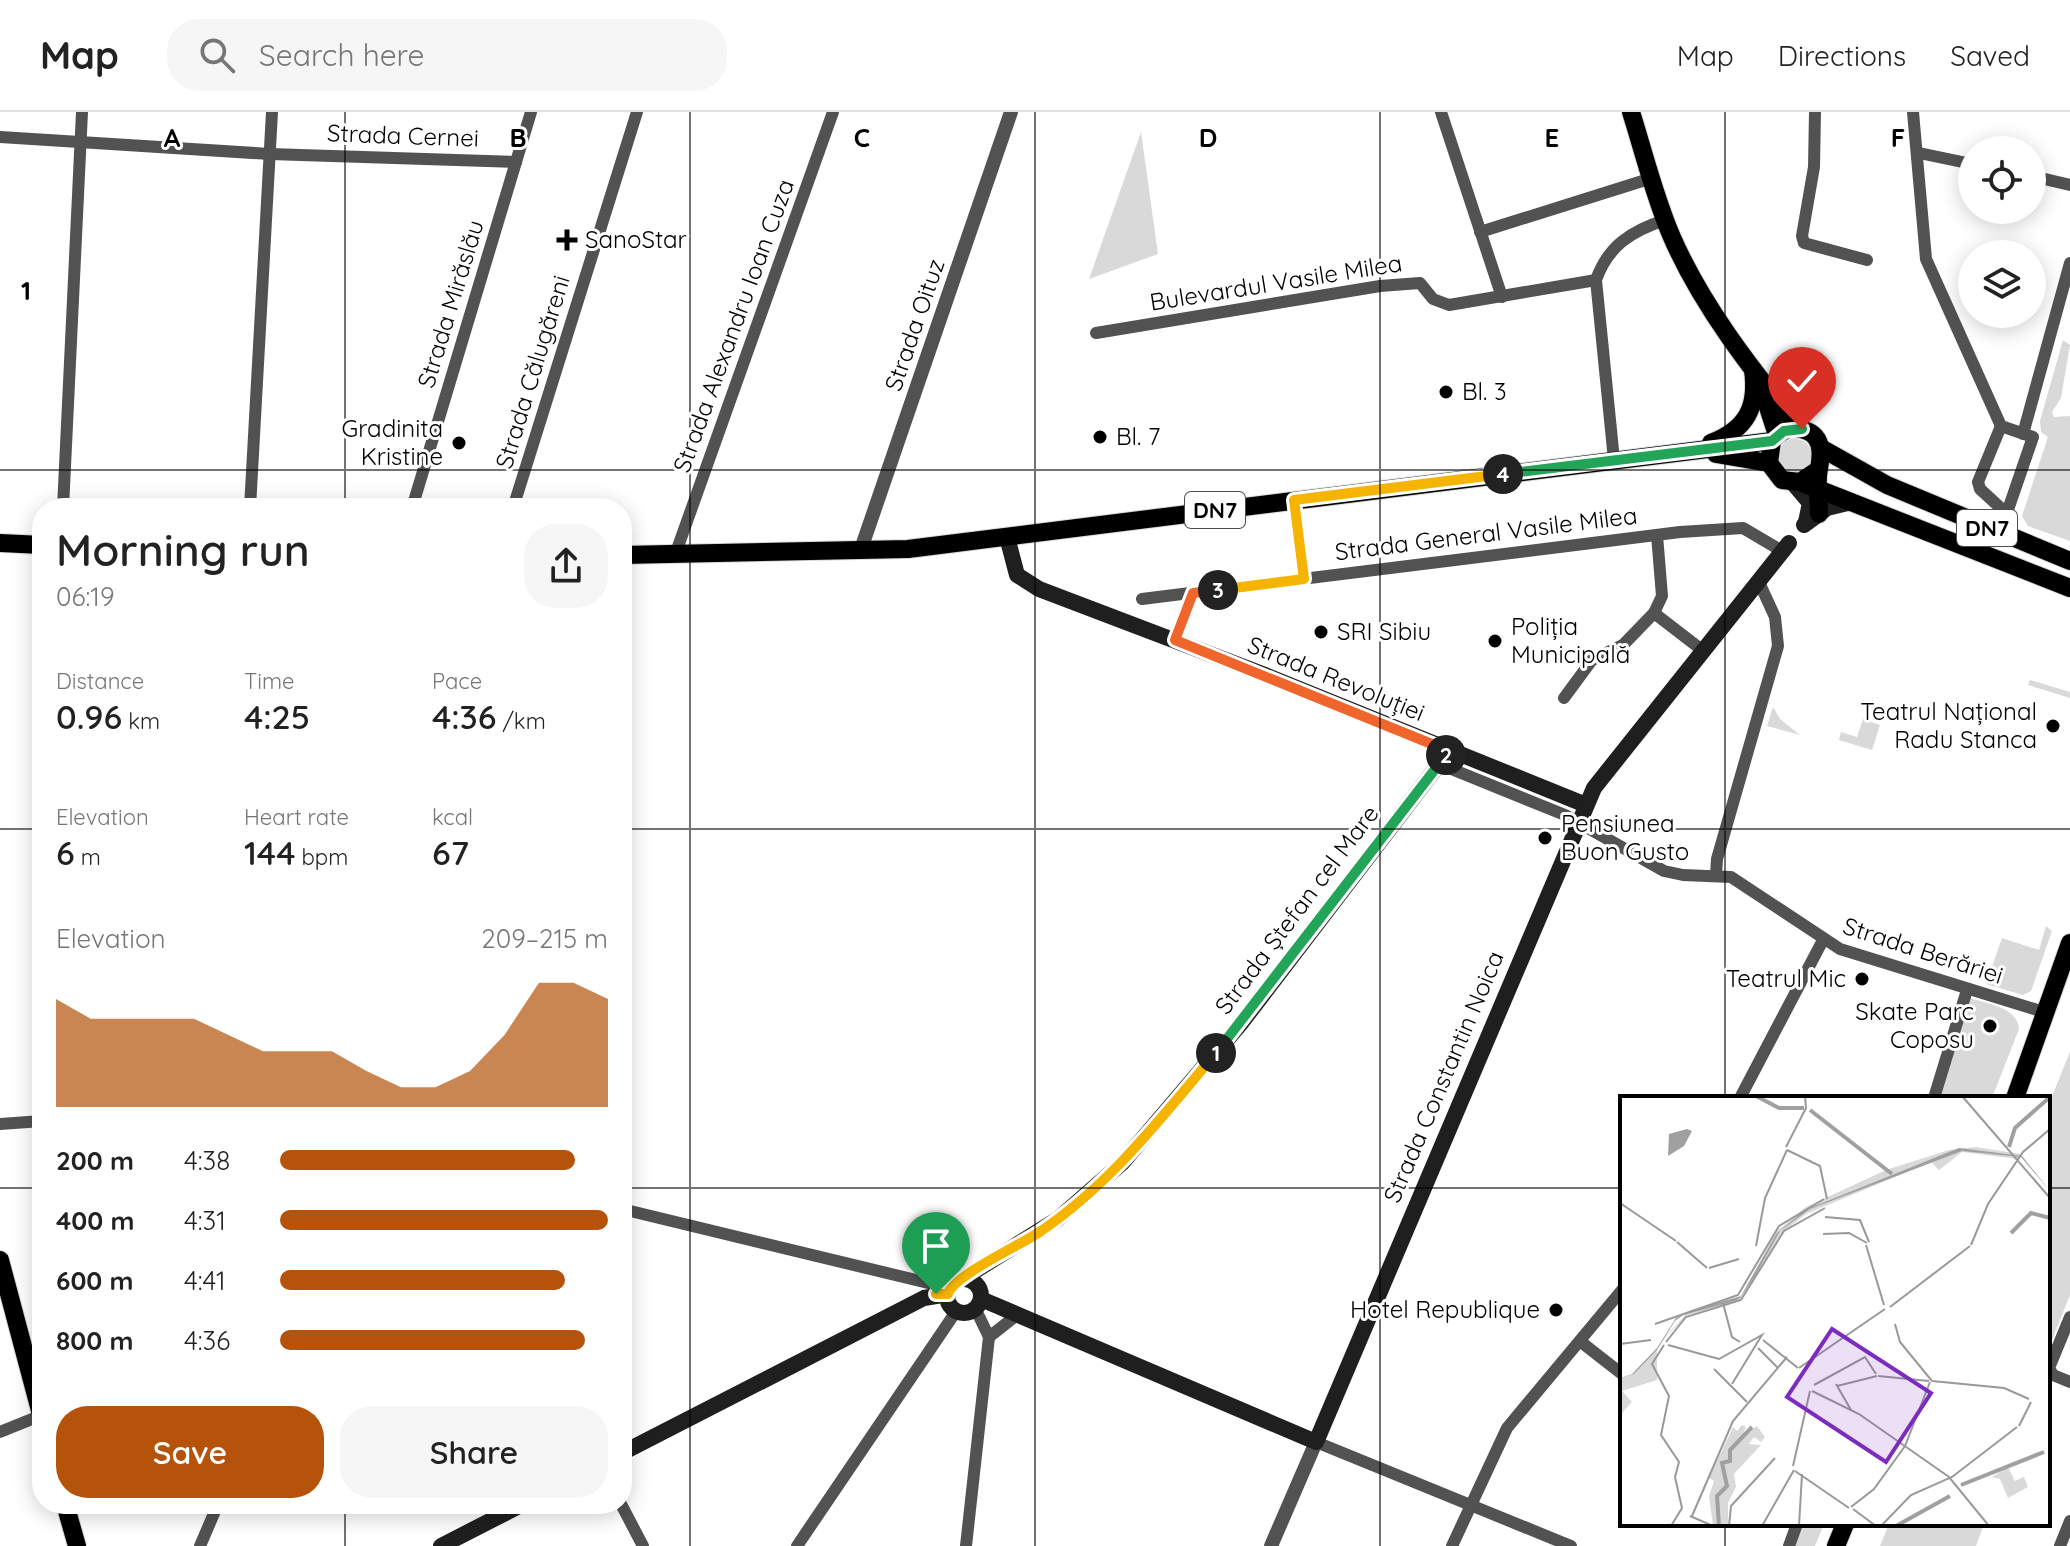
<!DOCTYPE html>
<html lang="en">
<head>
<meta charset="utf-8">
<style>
	body { margin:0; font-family:Quicksand,sans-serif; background:#f6f6f6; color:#222; height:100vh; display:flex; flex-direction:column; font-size:30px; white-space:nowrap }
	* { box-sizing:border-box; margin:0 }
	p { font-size:26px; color:#767676 }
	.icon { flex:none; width:44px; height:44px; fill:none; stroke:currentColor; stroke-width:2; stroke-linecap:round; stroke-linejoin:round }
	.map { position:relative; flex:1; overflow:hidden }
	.panel { position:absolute; left:32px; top:386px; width:600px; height:1016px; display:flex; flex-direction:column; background:#fff; border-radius:32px; box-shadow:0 4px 20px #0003 }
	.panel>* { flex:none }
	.buttons { position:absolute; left:1958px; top:24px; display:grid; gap:16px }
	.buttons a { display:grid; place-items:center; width:88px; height:88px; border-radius:50%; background:#fff; box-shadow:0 4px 20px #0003; font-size:40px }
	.pin { position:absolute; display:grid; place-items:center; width:68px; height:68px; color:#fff; margin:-82px -34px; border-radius:50% 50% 50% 0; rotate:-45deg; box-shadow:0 0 8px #0007 }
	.pin .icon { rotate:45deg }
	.km { position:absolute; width:40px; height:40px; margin:-20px; border-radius:50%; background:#222; color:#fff; font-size:22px; line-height:40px; text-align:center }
	.round { display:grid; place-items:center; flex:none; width:84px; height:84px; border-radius:32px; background:#f6f6f6 }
	.overview { display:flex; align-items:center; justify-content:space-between; height:136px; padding:0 24px }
	h1 { font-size:44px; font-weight:600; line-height:60px }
	.figures { display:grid; grid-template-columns:repeat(3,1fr); gap:12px; height:136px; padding:8px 24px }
	.figures div { display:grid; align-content:center }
	.figures b { font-size:34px; font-weight:600 }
	.figures small { font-size:22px; font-weight:400 }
	.figures p { font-size:22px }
	.chart { height:224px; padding:16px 24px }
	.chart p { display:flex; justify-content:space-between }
	.chart svg { width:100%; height:144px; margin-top:8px; fill:#b45309; opacity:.7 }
	.primary-button { display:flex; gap:16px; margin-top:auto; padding:16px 24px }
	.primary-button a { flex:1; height:92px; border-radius:32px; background:#b45309; color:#fff; font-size:32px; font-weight:600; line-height:92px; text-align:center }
	.primary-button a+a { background:#f6f6f6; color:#222 }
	ul { padding:0 24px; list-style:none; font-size:26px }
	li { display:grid; grid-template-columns:128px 96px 1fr; align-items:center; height:60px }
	li i { height:20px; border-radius:10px; background:#b45309 }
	header { display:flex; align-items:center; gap:48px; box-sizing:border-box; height:112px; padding:0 40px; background:#fff; border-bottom:2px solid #e0e0e0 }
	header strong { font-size:38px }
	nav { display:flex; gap:44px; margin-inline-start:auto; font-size:28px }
	.search { width:560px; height:72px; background:#f6f6f6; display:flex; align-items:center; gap:20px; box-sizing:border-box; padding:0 28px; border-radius:32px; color:#767676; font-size:30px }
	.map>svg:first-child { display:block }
</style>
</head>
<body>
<header>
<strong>Map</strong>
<div class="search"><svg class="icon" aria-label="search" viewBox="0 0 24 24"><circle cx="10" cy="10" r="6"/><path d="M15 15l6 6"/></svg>Search here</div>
<nav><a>Map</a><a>Directions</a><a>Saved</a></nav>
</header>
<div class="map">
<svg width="2070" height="1434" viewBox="0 0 2070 1434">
	<rect width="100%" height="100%" fill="#fff"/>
	<g fill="#d9d9d9">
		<polygon points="1141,20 1158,142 1089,167"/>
		<polygon points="2063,228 2070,233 2061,286 2052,300 2054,305 2070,304 2070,429 2028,414 2022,404 2048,325 2041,320 2040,309"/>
		<circle cx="1795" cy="344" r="17"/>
		<polygon points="2030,568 2070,580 2070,586 2028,573"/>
		<polygon points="1773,595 1780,607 1800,623 1767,614"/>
		<polygon points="1863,607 1880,613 1872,638 1839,628 1841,620 1857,625"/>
		<polygon points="2046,814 2052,819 2031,879 2023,883 1986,872 2002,826 2039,838"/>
		<path d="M1970,886C1988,892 2017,895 2019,917L1992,986H1939Z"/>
		<polygon points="2070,940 2070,1183 2048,1238 2048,994"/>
		<polygon points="1800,1412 1824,1412 1815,1434 1793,1434"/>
		<polygon points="1889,1412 1984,1412 1976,1434 1880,1434"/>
	</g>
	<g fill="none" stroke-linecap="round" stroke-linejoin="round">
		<defs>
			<g id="primary">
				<path d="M1631,0C1644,41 1654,83 1671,123C1701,193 1752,258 1800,317"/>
				<polyline points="1762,277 1777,323"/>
				<path d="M1711,331C1747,317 1758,295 1753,258"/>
				<polyline points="1821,336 1887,373 2070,449"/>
				<polyline points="1716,342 1769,351"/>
				<path d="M1818,358L1800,370L1782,368L1769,351L1772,329C1779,320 1789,315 1800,317C1823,321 1822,340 1819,357C1816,370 1819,388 1819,402"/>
				<polyline points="1800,370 2070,476"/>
				<polyline points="0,431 42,433"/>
				<polyline points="622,443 908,437 1772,329"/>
				<polyline points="2015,986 2070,831"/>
				<polyline points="0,1148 42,1306"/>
				<polyline points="65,1392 77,1434"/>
				<polyline points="1836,1434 1845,1412"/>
			</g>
		</defs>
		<use href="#primary" stroke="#dbdbdb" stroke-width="20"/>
		<g stroke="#525252" stroke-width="12">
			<polyline points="1441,0 1502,185"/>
			<polyline points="1815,0 1814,55 1802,124 1804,131 1867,148"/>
			<polyline points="1913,0 1926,147 2001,314 2033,325 2000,421"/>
			<polyline points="0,25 270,42 516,50"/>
			<polyline points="1919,41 1972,52"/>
			<polyline points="2032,64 2070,73"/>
			<polyline points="1480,120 1652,66"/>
			<polyline points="1096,221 1380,174 1420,171 1433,187 1449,193 1596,168"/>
			<polyline points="2001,314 1978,370 1980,377 2006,401"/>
			<polyline points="2023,322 2070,151"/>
			<path d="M1614,348L1596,168C1608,134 1631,119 1665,108"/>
			<polyline points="1294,388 1304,467"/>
			<polyline points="63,396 82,0"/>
			<polyline points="250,396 272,0"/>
			<polyline points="412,396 531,0"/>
			<polyline points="513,396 637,0"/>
			<polyline points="675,443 833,0"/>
			<polyline points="1142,487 1680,420 1743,416 1782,439"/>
			<polyline points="1654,501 1662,484 1657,423"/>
			<polyline points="1175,528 1193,481"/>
			<polyline points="1564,586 1592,548 1623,533 1654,501 1702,538"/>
			<polyline points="1439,652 1565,703 1664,759 1683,763 1731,765 1840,837 2047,901"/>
			<polyline points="1716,763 1717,747 1778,534 1775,505 1758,468"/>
			<polyline points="41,927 42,936"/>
			<polyline points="1740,986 1823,828"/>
			<polyline points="1934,986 1967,878"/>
			<polyline points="0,1012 42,1009"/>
			<polyline points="622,1097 949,1176"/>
			<polyline points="2070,1205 2049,1256 2053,1263 2070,1270"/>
			<polyline points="989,1225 1017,1203"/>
			<polyline points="1581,1230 1622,1262"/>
			<polyline points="0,1320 42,1303"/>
			<polyline points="1316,1330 1571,1434"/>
			<polyline points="621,1392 643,1434"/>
			<polyline points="200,1434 218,1392"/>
			<polyline points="797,1434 957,1198"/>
			<polyline points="966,1434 989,1225 975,1196"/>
			<polyline points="1452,1434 1507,1316 1622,1178"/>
			<polyline points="1789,1434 1797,1412"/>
			<polyline points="2060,1434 2070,1409"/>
		</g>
		<g stroke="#525252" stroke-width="14">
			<polyline points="860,440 1011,0"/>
			<polyline points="1271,1434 1316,1330"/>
		</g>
		<g stroke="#1f1f1f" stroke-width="16">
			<polyline points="1793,371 1810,391 1806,410"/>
			<polyline points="1804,413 1827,396 1852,390"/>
			<polyline points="1007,425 1017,463 1039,477 1265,563 1586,693"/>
			<polyline points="962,1167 1058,1107 1122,1051 1242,910 1449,639"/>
			<circle cx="964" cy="1184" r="17"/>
			<polyline points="981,1187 1316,1330 1594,676 1789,431"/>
			<polyline points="622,1341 924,1186 948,1182"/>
			<polyline points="441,1434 523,1392"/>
		</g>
		<use href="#primary" stroke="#000" stroke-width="18"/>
	</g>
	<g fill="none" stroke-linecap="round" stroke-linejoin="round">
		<defs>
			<path id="split-1" d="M936,1182H948C953,1164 1020,1133 1038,1121C1110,1073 1161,1006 1216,941"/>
			<polyline id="split-2" points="1216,941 1446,643"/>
			<polyline id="split-3" points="1218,478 1193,481 1175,528 1449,639 1446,643"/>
			<polyline id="split-4" points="1218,478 1304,467 1294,388 1503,362"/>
			<polyline id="split-5" points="1503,362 1772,329 1784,319 1802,317"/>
		</defs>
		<use href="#split-1" stroke="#fff" stroke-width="16"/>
		<use href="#split-2" stroke="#fff" stroke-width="16"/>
		<use href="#split-3" stroke="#fff" stroke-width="16"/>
		<use href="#split-4" stroke="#fff" stroke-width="16"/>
		<use href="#split-5" stroke="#fff" stroke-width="16"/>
		<use href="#split-1" stroke="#f5b400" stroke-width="10"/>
		<use href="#split-2" stroke="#22a559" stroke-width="10"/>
		<use href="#split-3" stroke="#f0652b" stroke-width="10"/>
		<use href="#split-4" stroke="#f5b400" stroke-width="10"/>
		<use href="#split-5" stroke="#22a559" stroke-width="10"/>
	</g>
	<path fill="none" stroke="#000" stroke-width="2" stroke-opacity="0.55" d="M345,0V396M690,0V1434M1035,0V1434M1380,0V1434M1725,0V986M0,358H2070M0,717H42M622,717H2070M0,1076H42M622,1076H1622M2048,1076H2070M345,1392V1434M1725,1412V1434"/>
	<g fill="#000" stroke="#fff" stroke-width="3">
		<path d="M563 116h8v8h8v8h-8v8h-8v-8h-8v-8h8z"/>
		<circle cx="1446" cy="280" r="8"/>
		<circle cx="1100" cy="325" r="8"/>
		<circle cx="459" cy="331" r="8"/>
		<circle cx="1321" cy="520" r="8"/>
		<circle cx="1495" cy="529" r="8"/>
		<circle cx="2053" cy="614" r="8"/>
		<circle cx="1545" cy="726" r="8"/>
		<circle cx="1862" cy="867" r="8"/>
		<circle cx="1990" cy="914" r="8"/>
		<circle cx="1556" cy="1198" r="8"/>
	</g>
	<g text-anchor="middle" stroke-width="6" stroke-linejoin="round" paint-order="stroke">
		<g fill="#fff" stroke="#4c4c4c" stroke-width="2">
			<rect x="1185" y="380" width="60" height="36" rx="6"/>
			<rect x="1957" y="398" width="60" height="36" rx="6"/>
		</g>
		<g font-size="22" font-weight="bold" fill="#000">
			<text x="1215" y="406">DN7</text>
			<text x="1987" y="424">DN7</text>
		</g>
		<g font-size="24" fill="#000" stroke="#fff">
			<text transform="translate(403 24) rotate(2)" y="8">Strada Cernei</text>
			<text transform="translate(1276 171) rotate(-9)" y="8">Bulevardul Vasile Milea</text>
			<text transform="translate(451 192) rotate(-73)" y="8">Strada Mirăslău</text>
			<text transform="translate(915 213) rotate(-71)" y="8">Strada Oituz</text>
			<text transform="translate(734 214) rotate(-70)" y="8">Strada Alexandru Ioan Cuza</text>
			<text transform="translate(533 260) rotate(-73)" y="8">Strada Călugăreni</text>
			<text transform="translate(1486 422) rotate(-7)" y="8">Strada General Vasile Milea</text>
			<text transform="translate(1336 567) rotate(22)" y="8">Strada Revoluției</text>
			<text transform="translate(1297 798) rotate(-53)" y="8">Strada Ștefan cel Mare</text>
			<text transform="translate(1923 839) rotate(18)" y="8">Strada Berăriei</text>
			<text transform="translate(1444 965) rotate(-67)" y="8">Strada Constantin Noica</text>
		</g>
		<g font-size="24" fill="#000" stroke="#fff" text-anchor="start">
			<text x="585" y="136">SanoStar</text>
			<text x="1462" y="288">Bl. 3</text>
			<text x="443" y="325" text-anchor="end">Gradinita<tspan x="443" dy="28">Kristine</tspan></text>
			<text x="1116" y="333">Bl. 7</text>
			<text x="1511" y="523">Poliția<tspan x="1511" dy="28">Municipală</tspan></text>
			<text x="1337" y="528">SRI Sibiu</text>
			<text x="2037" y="608" text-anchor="end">Teatrul Național<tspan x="2037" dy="28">Radu Stanca</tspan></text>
			<text x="1561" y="720">Pensiunea<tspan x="1561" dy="28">Buon Gusto</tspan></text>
			<text x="1846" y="875" text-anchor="end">Teatrul Mic</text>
			<text x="1974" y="908" text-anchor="end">Skate Parc<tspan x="1974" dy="28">Coposu</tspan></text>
			<text x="1540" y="1206" text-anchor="end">Hotel Republique</text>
		</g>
	</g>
	<g transform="translate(1620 984)">
		<rect width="430" height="430" fill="#fff"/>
		<path d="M356,51L401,58L398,63L342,56L319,74L312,67L323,61L186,118L163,136L122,203L114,207L68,219L41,246L67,217L120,202L156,136L186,111L266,74L329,54ZM37,254V284L2,295L12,306L0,319V282L14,278ZM122,329L126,331L121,343L137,330L145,341L141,346L134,341L129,348L141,349L114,378L116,391L108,407V430H93L89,400L94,385L89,382L113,331L117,335ZM388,371L395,385L404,381L408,391L388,402L380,383L372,381Z" fill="#d9d9d9"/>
		<path d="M67,33L72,35L64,50L48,60L49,38ZM339,52L402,60L430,95L401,61L342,55L190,113L160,135L135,180L120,202L115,205L63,219L55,225L37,254L14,278L0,282L12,278L37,252L56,222L69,215L121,200L157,137L185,114Z" fill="#a0a0a0"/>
		<path fill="none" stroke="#a0a0a0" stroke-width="4" d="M136,0L159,12H184M190,14L272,78M389,51L395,32L430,1M391,137L411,117L430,122M341,389L424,356M99,430L97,400L107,390L102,367L110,365V354L132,331M276,430L330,400"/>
		<path fill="none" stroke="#999" stroke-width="2" d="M342,0L430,102M166,51L186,12L185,0M167,54L200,70L207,103M0,107L56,145M205,121L240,124L249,146M203,138L229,137L247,147M57,146L87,172M246,149L264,209M351,149L368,108L403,56L430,33M136,150L145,102L167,54M89,172L119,163M103,207L112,241L120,246M270,211L350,150M35,228L118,199L159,130L204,103M275,228L280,246L312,285M143,244L178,272M46,246L66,221L121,204L164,135L205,112M0,248L31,244M44,249L32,268L49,300L41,339L59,366L55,381L62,412L51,430M48,249L99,263L142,239L112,288M138,252L158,272M179,272L265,213M94,273L127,306M258,280L309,285M312,285L384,292L409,303M216,288L231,314M194,289L245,261L256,278M217,290L257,280M192,295L239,318L329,381L369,430M399,330L411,306M173,370L190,295M175,375L229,412M231,411L254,393L285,350L310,286M233,413L256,430M70,420L93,430M72,420L113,325L167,261M109,430L111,410L155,362M142,430L174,374M179,430L182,378M261,430L291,399L332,381L397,331"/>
		<path fill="#7b2cbf" fill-opacity="0.15" stroke="#7b2cbf" stroke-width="4" d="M212,233L311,297L266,366L167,301Z"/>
		<rect width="430" height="430" fill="none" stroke="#000" stroke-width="4"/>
	</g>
	<g font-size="26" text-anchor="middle" font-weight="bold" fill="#000" stroke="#fff" stroke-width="6" stroke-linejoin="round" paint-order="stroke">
		<text x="172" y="35">A</text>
		<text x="518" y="35">B</text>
		<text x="862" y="35">C</text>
		<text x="1208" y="35">D</text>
		<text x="1552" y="35">E</text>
		<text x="1898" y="35">F</text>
		<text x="26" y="188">1</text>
	</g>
</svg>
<div class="buttons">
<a><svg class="icon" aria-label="locate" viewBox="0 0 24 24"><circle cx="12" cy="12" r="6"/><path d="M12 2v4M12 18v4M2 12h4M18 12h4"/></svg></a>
<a><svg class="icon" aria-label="layers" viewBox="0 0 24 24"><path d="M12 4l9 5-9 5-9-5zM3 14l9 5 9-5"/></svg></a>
</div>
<div class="pin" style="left:936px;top:1182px;background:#1e9e55"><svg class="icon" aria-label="arrive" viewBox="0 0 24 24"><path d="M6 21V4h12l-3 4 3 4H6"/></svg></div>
<div class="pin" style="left:1802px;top:317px;background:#d93025"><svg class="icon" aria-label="check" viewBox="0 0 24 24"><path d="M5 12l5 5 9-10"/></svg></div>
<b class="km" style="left:1216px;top:941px">1</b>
<b class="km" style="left:1446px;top:643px">2</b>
<b class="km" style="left:1218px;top:478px">3</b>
<b class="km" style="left:1503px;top:362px">4</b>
<section class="panel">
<div class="overview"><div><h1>Morning run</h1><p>06:19</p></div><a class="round"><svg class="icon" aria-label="share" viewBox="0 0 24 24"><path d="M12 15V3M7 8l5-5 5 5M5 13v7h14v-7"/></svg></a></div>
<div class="figures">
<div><p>Distance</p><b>0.96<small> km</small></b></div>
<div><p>Time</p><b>4:25</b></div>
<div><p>Pace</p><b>4:36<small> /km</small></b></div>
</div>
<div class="figures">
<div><p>Elevation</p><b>6<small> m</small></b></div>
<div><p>Heart rate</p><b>144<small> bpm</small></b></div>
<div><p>kcal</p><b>67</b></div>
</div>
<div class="chart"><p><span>Elevation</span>209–215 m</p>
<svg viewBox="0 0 160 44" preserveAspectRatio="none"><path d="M0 44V11L10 17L20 17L30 17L40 17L50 22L60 27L70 27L80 27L90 33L100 38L110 38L120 33L130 22L140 6L150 6L160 11V44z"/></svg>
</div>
<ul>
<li><b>200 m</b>4:38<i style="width:90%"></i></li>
<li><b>400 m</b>4:31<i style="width:100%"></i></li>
<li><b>600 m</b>4:41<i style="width:87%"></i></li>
<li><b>800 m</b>4:36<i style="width:93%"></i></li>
</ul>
<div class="primary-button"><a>Save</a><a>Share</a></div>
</section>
</div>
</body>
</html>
